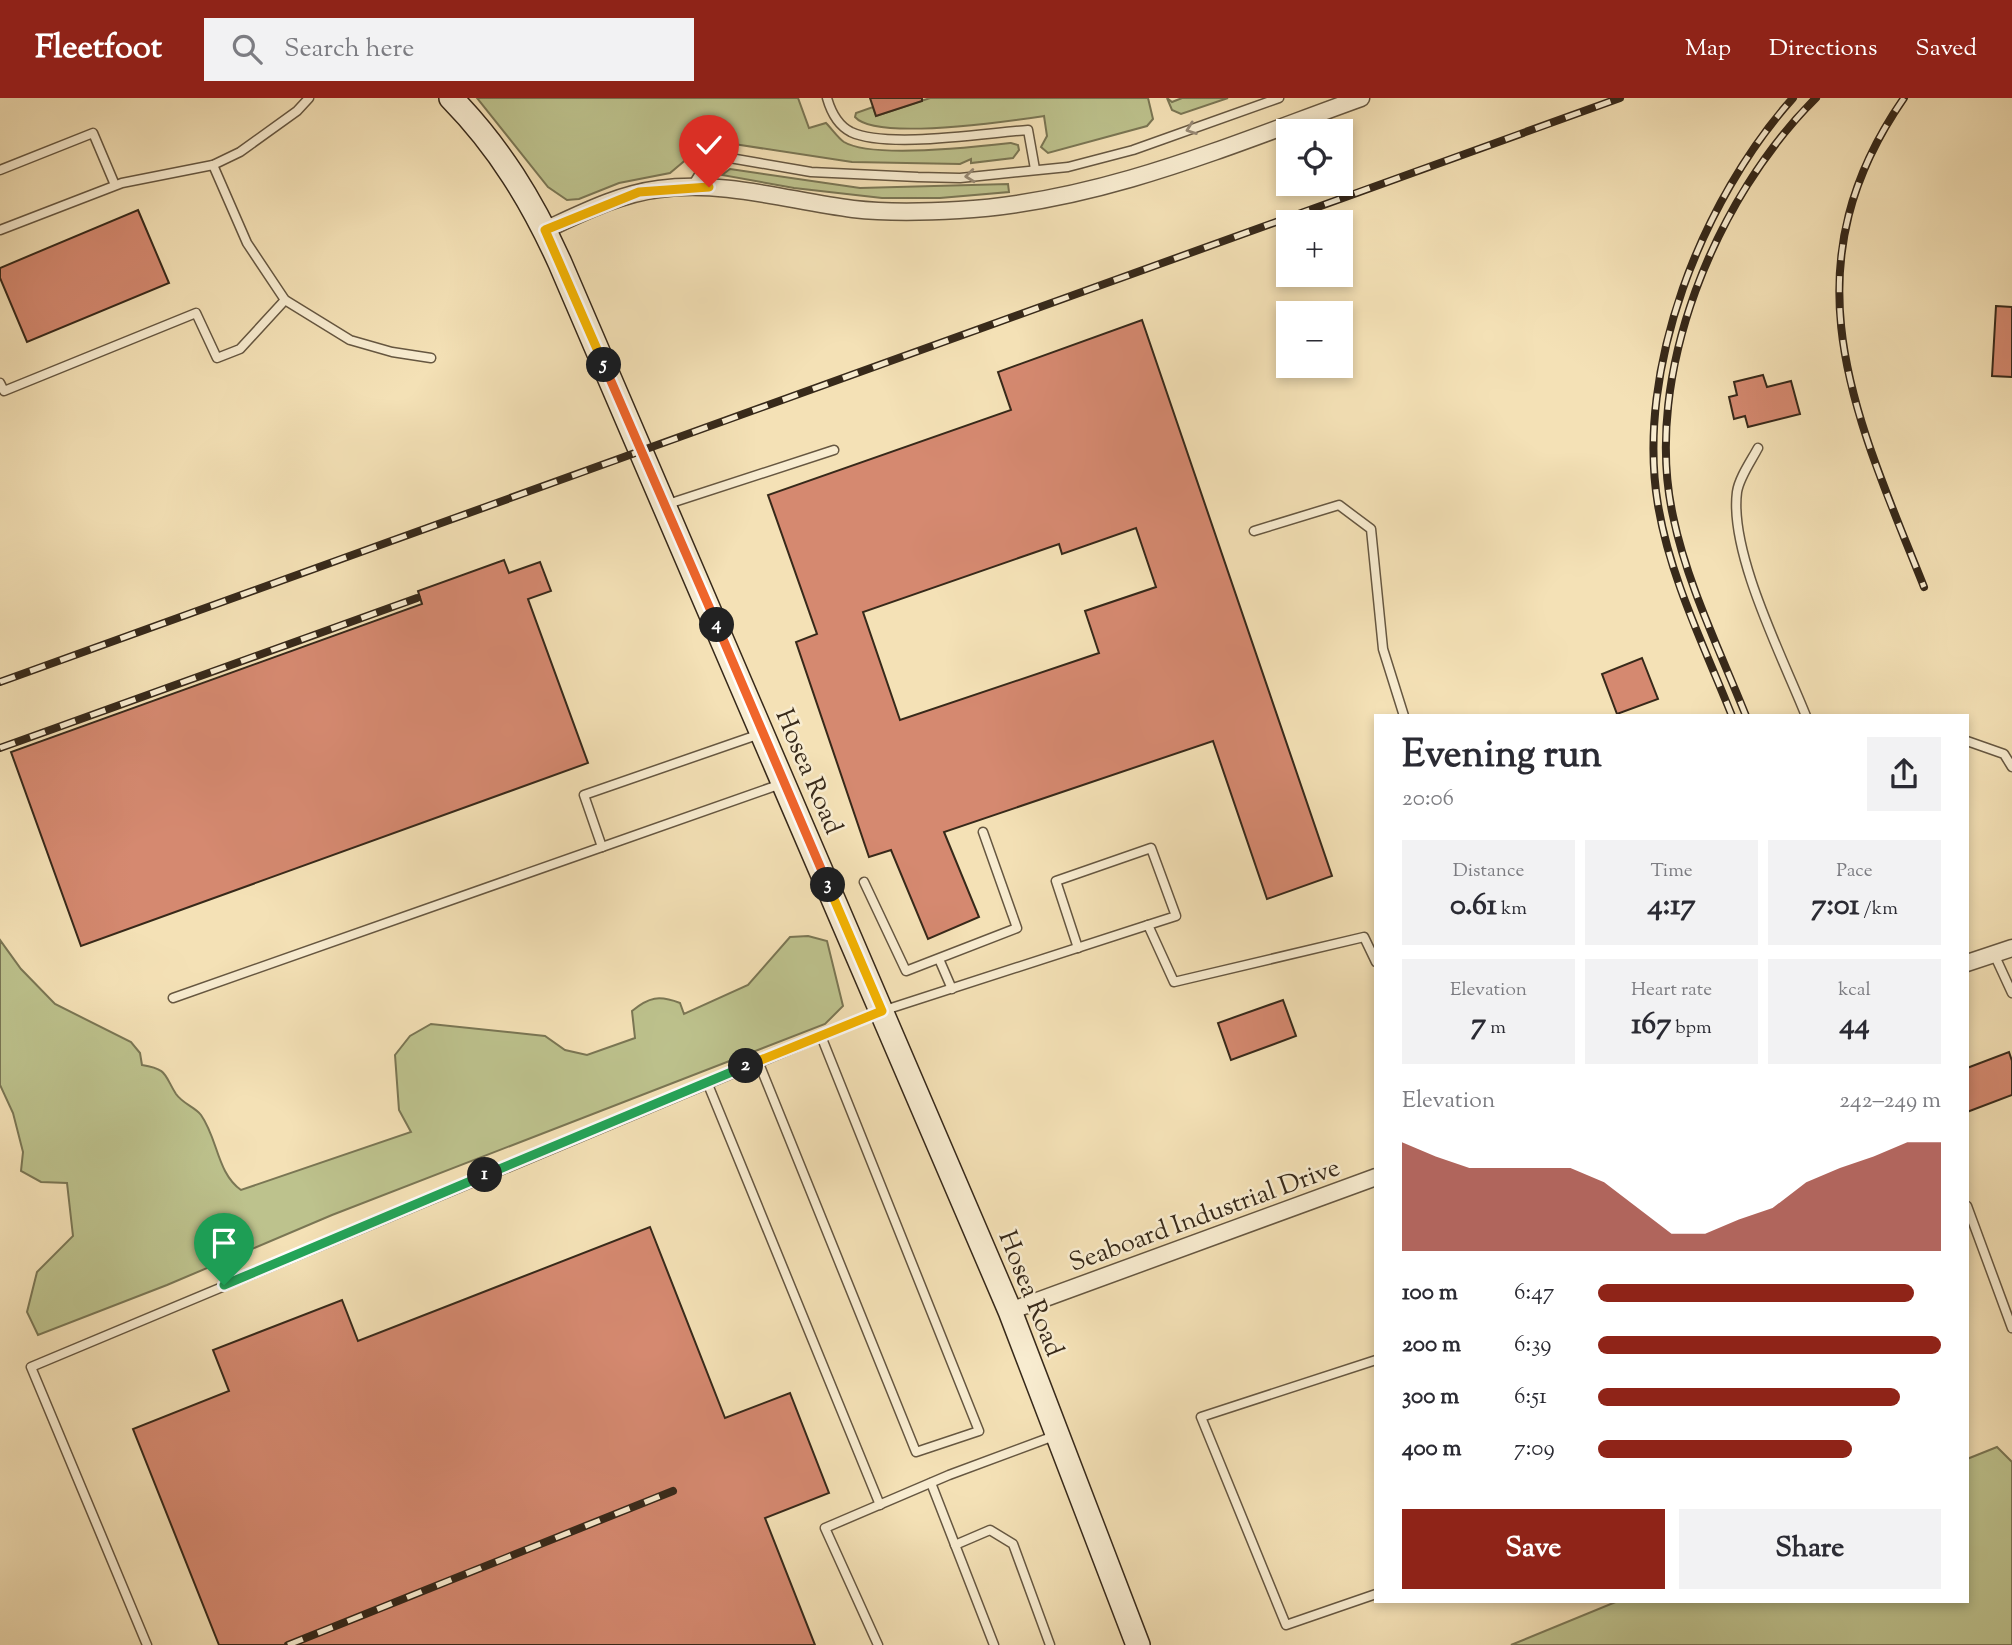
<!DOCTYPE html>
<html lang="en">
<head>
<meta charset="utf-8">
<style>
	body { margin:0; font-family:"Sorts Mill Goudy",serif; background:#f2f2f3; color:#2b2b33; height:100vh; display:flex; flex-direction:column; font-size:26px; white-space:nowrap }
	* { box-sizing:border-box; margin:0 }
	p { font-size:23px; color:#7c7c81 }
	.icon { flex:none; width:38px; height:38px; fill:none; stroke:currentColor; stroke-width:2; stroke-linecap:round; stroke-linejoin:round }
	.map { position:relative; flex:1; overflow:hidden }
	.panel { position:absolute; left:1374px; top:616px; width:595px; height:889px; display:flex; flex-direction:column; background:#fff; border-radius:0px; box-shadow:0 4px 10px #0003 }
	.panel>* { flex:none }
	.tools { position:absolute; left:1276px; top:21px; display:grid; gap:14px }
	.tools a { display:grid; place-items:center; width:77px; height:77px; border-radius:0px; background:#fff; box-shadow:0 4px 10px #0003; font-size:35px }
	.pin { position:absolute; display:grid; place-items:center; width:60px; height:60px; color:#fff; margin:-72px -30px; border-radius:50% 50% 50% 0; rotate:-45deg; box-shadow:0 0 7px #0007 }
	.pin .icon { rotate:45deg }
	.km { position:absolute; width:35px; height:35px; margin:-18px; border-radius:50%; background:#222; color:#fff; font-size:19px; line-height:35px; text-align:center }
	.round { display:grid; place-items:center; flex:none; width:74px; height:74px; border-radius:0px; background:#f2f2f3 }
	.overview { display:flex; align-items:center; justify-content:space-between; height:119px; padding:0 28px }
	h1 { font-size:38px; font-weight:700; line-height:52px }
	.metrics { display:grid; grid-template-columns:repeat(3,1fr); gap:10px; height:119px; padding:7px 28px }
	.metrics div { display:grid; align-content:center; border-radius:0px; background:#f2f2f3; text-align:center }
	.metrics b { font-size:30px; font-weight:700 }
	.metrics small { font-size:19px; font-weight:400 }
	.metrics p { font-size:19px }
	.chart { height:196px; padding:14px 28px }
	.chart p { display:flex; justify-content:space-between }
	.chart svg { width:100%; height:126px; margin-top:7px; fill:#8f2418; opacity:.7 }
	.button { display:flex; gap:14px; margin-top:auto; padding:14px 28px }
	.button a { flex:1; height:80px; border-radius:0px; background:#8f2418; color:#fff; font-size:28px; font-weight:700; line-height:80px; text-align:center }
	.button a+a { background:#f2f2f3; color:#2b2b33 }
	ul { padding:0 28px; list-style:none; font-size:23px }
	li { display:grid; grid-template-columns:112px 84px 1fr; align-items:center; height:52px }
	li i { height:18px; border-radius:9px; background:#8f2418 }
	header { display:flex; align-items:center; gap:42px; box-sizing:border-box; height:98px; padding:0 35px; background:#8f2418; color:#fff }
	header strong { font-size:33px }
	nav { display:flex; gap:38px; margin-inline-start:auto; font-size:24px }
	.search { width:490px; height:63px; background:#f2f2f3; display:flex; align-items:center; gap:18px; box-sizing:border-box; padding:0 24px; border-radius:0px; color:#7c7c81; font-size:26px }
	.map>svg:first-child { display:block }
</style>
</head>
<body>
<header>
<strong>Fleetfoot</strong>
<div class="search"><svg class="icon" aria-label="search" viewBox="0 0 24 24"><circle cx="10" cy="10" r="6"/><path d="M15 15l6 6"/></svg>Search here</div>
<nav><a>Map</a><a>Directions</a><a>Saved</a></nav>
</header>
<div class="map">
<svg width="2012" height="1547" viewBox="0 0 2012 1547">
	<rect width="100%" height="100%" fill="#f4e1b6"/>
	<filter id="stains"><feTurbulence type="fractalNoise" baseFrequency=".00286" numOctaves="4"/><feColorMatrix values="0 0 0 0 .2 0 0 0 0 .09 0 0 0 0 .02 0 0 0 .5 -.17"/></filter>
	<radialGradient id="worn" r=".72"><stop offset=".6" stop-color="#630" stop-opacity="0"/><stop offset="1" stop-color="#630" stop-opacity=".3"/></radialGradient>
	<g fill="#bdc28d" stroke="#7a7654" stroke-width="2">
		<path d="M477,0H798L809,30L826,25C832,31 838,40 844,44C872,61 976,49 1011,45L1018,47L1019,52L1013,60L971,65V61L960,66L852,64L727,45L728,38L723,37L717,44H707L670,75L619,85L579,101L567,102L548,89Z"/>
		<path d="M930,0H1148L1153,21L1147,28L1048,55L1041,49L1047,38L1044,18C1010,23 876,43 855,19L856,15L873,9L876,18Z"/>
		<polygon points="1167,0 1172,4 1182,0 1228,0 1181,16 1172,12"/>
		<polygon points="730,71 860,90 1008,86 1009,94 940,100 882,100 794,90 722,77"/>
		<path d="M808,838L827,843L843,908L825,926L332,1117L167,1187L38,1237L27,1214L37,1174L73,1138L67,1085L41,1084L21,1073L23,1054L13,1015L0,987V842L21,871L55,906L131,944L140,955L142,967C168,971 164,977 176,996C183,1006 195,1009 201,1017C218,1041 217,1075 241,1092L411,1034L399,1012L395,957L410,938L431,926L545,938L565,952L587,957L635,940L632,913C649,899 659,897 680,905L684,916L748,887L790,839Z"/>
		<polygon points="1997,1349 2012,1364 2012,1547 1511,1547 1618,1503 1967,1503 1967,1361"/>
	</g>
	<g fill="#d58970" stroke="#37291a" stroke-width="2" fill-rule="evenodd">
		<polygon points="870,0 922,0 922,3 876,18"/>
		<polygon points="138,112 169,185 27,244 0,180 0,170"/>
		<polygon points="1996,208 2012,209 2012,279 1992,278"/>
		<path d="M1142,222L1332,778L1267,801L1213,643L944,734L979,819L928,841L891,752L869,759L796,544L817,536L768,397L1011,312L998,274ZM1136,430L1156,489L1085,513L1099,555L900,622L863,514L1059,446L1062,456Z"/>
		<polygon points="1763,277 1767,289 1791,283 1800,316 1748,329 1745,318 1734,321 1729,299 1737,297 1734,284"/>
		<polygon points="504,462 509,475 540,464 551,493 528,501 588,665 81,848 11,654 422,506 418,493"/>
		<polygon points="1642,560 1658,601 1617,616 1602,576"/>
		<polygon points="1283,902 1296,938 1231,962 1218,925"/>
		<polygon points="2009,954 2012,963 2012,997 1967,1014 1967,970"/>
		<polygon points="650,1129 725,1320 790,1295 829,1395 765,1420 815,1547 219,1547 133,1331 229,1293 213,1252 342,1202 358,1243"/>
	</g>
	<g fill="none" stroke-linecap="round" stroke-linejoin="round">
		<defs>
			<g id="lane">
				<path d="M827,0C831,14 837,27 851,34C888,51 985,35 1028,32L1035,71"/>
				<polyline points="213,67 247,145 285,202 350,242 392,254 431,260"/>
				<polyline points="0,72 93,35 115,87"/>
				<polyline points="692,88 707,64 730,60 811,74 918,79 960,80 1068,69 1133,52 1279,0"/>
				<polyline points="0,132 122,85 213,67 240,54 297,13 309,0"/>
				<polyline points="0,285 4,293 196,215 217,260 240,251 285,202"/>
				<path d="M1758,350C1751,363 1739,380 1737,394C1729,455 1783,560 1806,618"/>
				<polyline points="665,407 834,352"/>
				<polyline points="1254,433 1339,407 1371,431 1383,551 1404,618"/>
				<polyline points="1967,643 2004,656 2012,669"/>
				<polyline points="602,749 781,686"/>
				<polyline points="864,784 906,873 1017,830 983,734"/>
				<polyline points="1078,850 1056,783 1151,750 1176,818 1148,827"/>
				<polyline points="1994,856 2012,895"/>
				<polyline points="939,861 952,891"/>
				<polyline points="173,900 602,749 584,697 760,636"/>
				<polyline points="758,963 916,1354 979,1333 821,938"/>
				<polyline points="707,984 880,1407"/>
				<polyline points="1967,1108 2012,1230"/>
				<polyline points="1376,1262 1201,1319 1286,1527 1376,1496"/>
				<polyline points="931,1385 994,1547"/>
				<polyline points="955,1447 990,1432 1013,1446 1050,1547"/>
				<polyline points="147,1547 31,1269 882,913 1148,827 1174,884 1364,839 1376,864"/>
				<polyline points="878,1547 825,1430 949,1377 1054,1338"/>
			</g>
			<g id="street">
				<path d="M545,132C582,115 619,96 659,91C725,82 789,103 853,111C888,115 924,114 959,112C1100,104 1230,47 1361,0"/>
				<polyline points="1967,865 2012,850"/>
				<polyline points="1010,1213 1376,1079"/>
			</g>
			<path id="secondary" d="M451,0C499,49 532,103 560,165L1010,1213L1138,1547"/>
		</defs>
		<use href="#lane" stroke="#665741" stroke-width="11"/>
		<use href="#street" stroke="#665741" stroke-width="19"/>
		<use href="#secondary" stroke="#37291a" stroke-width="26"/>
		<use href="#lane" stroke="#f8ecd0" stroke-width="8"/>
		<use href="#street" stroke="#f8ecd0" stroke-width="16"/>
		<use href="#secondary" stroke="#f8ecd0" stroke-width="23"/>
		<defs>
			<g id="rail">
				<path d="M1904,0C1784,173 1855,316 1924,489"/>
				<polyline points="0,584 1620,0"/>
				<path d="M1732,618C1705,550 1670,480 1658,407C1635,271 1702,102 1793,0"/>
				<path d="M1746,618C1720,553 1687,486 1673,418C1642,277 1716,99 1816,0"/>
				<polyline points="0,650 417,500"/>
				<polyline points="288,1547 673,1393"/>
			</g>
		</defs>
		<use href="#rail" stroke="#37291a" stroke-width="8"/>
		<use href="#rail" stroke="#f8ecd0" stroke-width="5" stroke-dasharray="16" stroke-linecap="butt"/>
	</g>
	<defs><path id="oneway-chevron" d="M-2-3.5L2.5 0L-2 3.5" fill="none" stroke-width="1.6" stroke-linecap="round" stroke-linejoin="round" transform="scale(1.75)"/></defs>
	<g stroke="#988a75">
		<use href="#oneway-chevron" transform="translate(1191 31) rotate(160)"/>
		<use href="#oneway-chevron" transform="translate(970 78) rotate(174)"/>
	</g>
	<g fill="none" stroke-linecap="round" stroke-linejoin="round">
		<defs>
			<polyline id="split-1" points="224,1187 485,1077"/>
			<polyline id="split-2" points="485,1077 746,968"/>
			<polyline id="split-3" points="746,968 882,913 828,787"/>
			<polyline id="split-4" points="717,527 828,787"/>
			<polyline id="split-5" points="604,267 717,527"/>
			<polyline id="split-6" points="604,267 545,132 639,94 709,89"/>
		</defs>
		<use href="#split-1" stroke="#fff" stroke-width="14"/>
		<use href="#split-2" stroke="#fff" stroke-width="14"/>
		<use href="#split-3" stroke="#fff" stroke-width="14"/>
		<use href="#split-4" stroke="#fff" stroke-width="14"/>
		<use href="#split-5" stroke="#fff" stroke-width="14"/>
		<use href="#split-6" stroke="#fff" stroke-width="14"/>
		<use href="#split-1" stroke="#22a559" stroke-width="9"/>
		<use href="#split-2" stroke="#22a559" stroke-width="9"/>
		<use href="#split-3" stroke="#f5b400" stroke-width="9"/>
		<use href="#split-4" stroke="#f0652b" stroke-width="9"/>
		<use href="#split-5" stroke="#f0652b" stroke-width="9"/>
		<use href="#split-6" stroke="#f5b400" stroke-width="9"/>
	</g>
	<g text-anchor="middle" stroke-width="5" stroke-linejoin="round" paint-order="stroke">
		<g font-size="26" fill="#37291a" stroke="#f8ecd0">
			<text transform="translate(810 673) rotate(67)" y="9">Hosea Road</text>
			<text transform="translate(1204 1116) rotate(-20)" y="9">Seaboard Industrial Drive</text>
			<text transform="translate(1032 1195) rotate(68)" y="9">Hosea Road</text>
		</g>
	</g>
	<rect width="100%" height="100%" filter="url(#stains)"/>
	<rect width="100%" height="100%" fill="url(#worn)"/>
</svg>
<div class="tools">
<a><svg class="icon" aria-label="locate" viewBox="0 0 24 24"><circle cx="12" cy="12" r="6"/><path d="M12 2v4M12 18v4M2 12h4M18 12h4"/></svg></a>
<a>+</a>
<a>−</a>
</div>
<div class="pin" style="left:224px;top:1187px;background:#1e9e55"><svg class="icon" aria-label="arrive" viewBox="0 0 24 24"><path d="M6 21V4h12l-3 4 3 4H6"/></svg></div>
<div class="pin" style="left:709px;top:89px;background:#d93025"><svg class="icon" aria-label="check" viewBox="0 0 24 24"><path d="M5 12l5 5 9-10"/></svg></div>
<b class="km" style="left:485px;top:1077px">1</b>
<b class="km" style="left:746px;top:968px">2</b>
<b class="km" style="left:828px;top:787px">3</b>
<b class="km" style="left:717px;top:527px">4</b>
<b class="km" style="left:604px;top:267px">5</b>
<section class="panel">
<div class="overview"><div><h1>Evening run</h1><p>20:06</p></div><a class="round"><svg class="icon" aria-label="share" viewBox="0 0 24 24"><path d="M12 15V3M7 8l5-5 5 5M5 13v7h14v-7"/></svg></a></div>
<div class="metrics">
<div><p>Distance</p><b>0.61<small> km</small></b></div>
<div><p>Time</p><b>4:17</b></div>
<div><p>Pace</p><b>7:01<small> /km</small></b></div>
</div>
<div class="metrics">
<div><p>Elevation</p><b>7<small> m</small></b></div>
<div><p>Heart rate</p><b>167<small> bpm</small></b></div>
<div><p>kcal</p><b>44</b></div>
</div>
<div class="chart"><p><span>Elevation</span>242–249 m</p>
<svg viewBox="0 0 160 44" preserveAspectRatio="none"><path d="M0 44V6L10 11L20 15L30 15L40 15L50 15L60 20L70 29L80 38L90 38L100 33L110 29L120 20L130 15L140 11L150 6L160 6V44z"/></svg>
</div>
<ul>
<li><b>100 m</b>6:47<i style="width:92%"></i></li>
<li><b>200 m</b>6:39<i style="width:100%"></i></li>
<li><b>300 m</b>6:51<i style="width:88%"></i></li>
<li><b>400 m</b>7:09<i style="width:74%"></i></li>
</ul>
<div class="button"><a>Save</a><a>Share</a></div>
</section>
</div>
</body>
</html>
